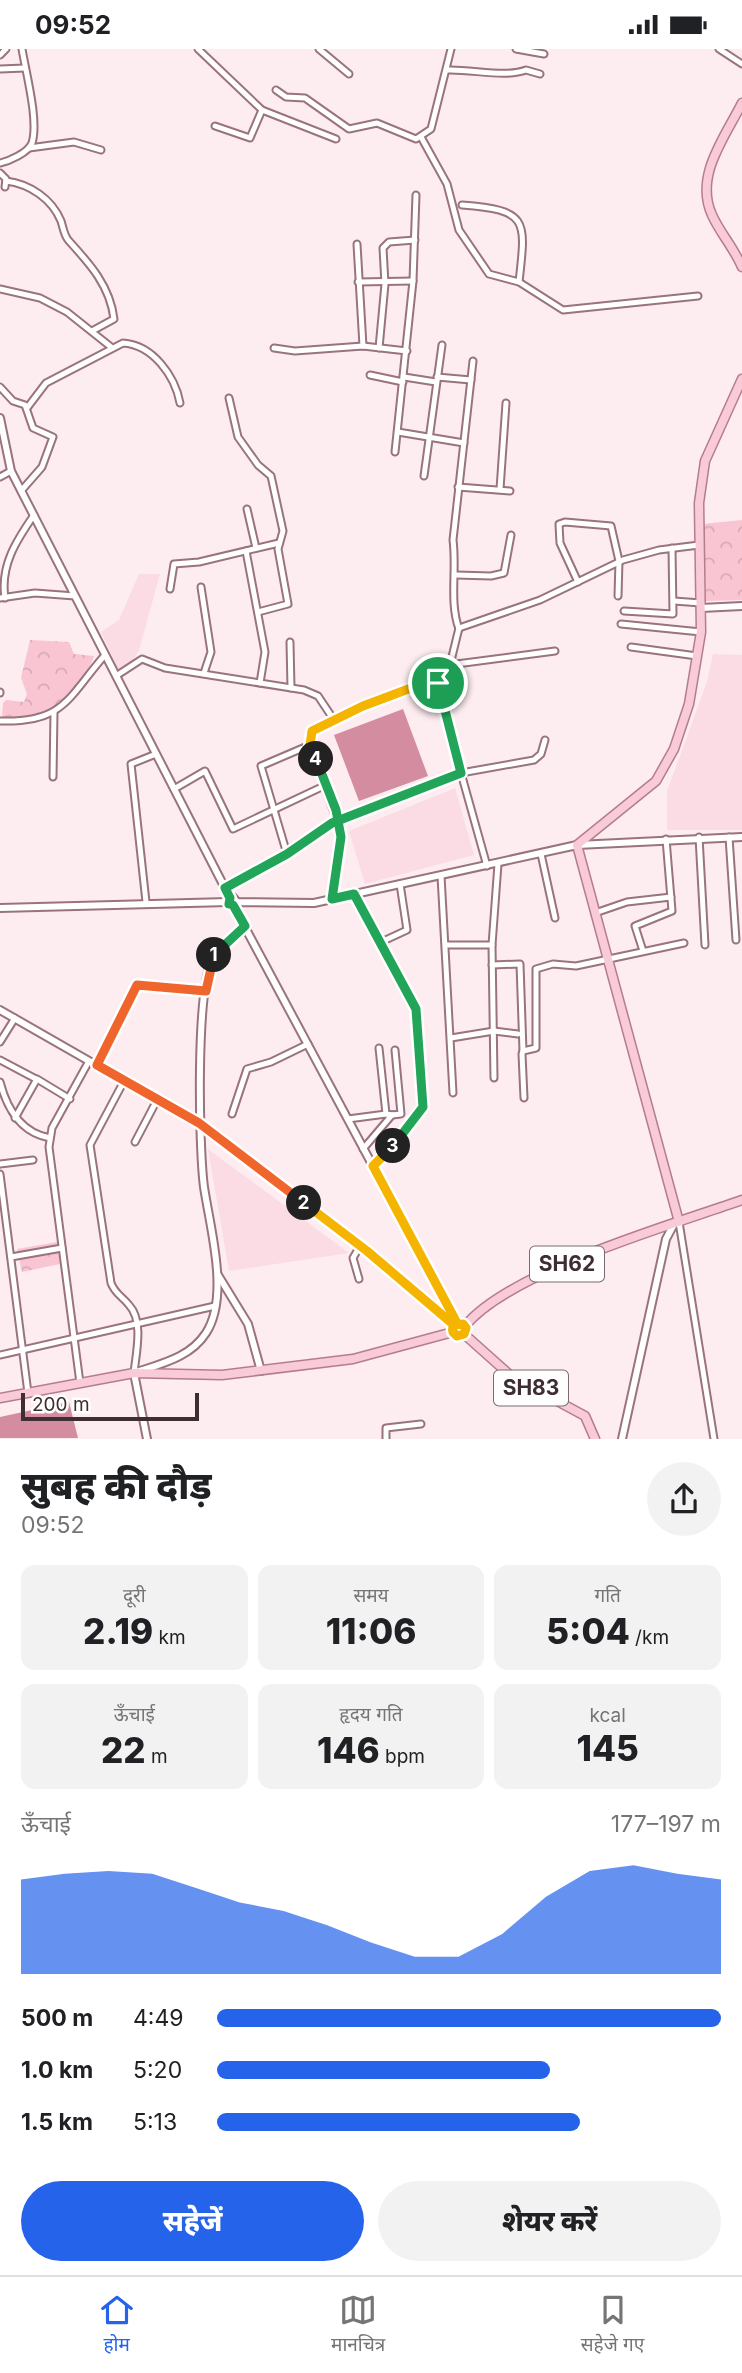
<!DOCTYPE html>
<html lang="hi">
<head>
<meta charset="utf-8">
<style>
	body { margin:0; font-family:Inter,"Noto Sans Devanagari",sans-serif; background:#f2f2f2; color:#202124; height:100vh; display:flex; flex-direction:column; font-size:26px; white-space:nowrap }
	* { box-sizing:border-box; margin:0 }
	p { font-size:23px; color:#757577 }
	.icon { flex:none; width:38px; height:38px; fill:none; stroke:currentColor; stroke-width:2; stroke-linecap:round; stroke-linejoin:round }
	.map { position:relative; height:1390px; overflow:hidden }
	.details { display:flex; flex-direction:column; background:#fff; flex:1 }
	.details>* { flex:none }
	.scale { position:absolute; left:21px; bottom:18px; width:178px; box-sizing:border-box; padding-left:7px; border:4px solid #3e2e32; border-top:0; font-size:19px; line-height:24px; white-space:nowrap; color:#3e2e32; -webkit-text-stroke:5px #fefefe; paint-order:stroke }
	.pin { position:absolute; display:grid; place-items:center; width:60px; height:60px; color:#fff; margin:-30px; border:4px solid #fff; border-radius:50%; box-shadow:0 2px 7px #0007 }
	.km { position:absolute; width:35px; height:35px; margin:-18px; border-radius:50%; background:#222; color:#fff; font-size:19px; line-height:35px; text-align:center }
	.round { display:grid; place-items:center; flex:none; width:74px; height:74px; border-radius:37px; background:#f2f2f2 }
	.head { display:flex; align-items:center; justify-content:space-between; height:119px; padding:0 21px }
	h1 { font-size:38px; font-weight:800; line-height:52px }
	.metrics { display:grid; grid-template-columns:repeat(3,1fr); gap:10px; height:119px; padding:7px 21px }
	.metrics div { display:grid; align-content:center; border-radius:14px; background:#f2f2f2; text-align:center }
	.metrics b { font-size:35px; font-weight:800 }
	.metrics small { font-size:19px; font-weight:400 }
	.metrics p { font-size:19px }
	.chart { height:196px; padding:14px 21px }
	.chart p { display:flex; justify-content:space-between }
	.chart svg { width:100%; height:126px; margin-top:7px; fill:#2563eb; opacity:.7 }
	.action { display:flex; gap:14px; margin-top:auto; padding:14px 21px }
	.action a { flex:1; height:80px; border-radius:42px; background:#2563eb; color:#fff; font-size:28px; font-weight:800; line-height:80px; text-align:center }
	.action a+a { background:#f2f2f2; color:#202124 }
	ul { padding:0 21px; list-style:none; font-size:23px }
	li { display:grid; grid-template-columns:112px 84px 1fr; align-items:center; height:52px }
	li i { height:18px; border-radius:9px; background:#2563eb }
	.status { display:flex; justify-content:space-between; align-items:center; height:49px; padding:0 35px; background:#fff; direction:ltr }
	.status svg { height:19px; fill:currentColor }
	.tabs { display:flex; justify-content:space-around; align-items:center; height:98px; border-top:2px solid #e0e0e0; background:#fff; font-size:19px; color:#757577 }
	.tabs a { display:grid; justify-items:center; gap:4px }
	.tabs .on { color:#2563eb }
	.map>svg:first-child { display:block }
</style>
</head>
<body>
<div class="status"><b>09:52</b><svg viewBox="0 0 49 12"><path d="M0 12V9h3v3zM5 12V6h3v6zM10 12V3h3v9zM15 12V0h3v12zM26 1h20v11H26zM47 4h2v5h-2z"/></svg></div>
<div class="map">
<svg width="742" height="1390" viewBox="0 0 742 1390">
	<defs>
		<pattern id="park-crowns" width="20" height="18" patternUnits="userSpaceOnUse" patternTransform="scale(1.75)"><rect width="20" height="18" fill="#fac5d2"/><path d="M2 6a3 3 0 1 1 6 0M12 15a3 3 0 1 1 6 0" fill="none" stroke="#d7aab5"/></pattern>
	</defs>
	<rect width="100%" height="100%" fill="#fdecf0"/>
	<g fill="#fbdce4">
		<polygon points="139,525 160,525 139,601 132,613 119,622 101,583 119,571"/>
		<polygon points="713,605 742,606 742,781 667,781 667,742 707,633"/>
		<polygon points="455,739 474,806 365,835 349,782"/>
		<polygon points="208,1100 349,1204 229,1222"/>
	</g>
	<g fill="url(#park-crowns)">
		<polygon points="742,471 742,551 706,552 702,475"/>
		<path d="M30,591L69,593L74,605L94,607C91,618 67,656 57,661C42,669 18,670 2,668L3,654L6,651L24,653L27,645L21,629Z"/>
		<polygon points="57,1193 60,1215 22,1223 17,1200"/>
	</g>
	<g fill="#d48ca0">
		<polygon points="403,660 428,727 359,752 334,686"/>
		<polygon points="69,1353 78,1389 0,1389 0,1368"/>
	</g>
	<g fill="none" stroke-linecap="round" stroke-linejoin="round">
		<defs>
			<g id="minor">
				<polyline points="198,0 262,61 336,90"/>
				<polyline points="319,0 349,25"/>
				<polyline points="516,0 544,5"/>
				<polyline points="719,0 742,15"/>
				<polyline points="0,6 6,0"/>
				<polyline points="0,20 25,19"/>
				<path d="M447,21C473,20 504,29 526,21L540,25"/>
				<polyline points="276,41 286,48 305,49 349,80 377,74 416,90 431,80 451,0"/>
				<polyline points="215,77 250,89 262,61"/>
				<polyline points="421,88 447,135 459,181 489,225 519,233 563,261 698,247"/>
				<polyline points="29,99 74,93 101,101"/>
				<path d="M0,114C9,112 28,104 32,94C39,72 26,24 22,0"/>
				<polyline points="0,124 6,130 5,138"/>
				<path d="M6,132C30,135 52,150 61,172C63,178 64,187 69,192C90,215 110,237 114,270L92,282"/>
				<path d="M462,156C529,161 526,171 519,233"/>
				<polyline points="357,195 363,297"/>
				<polyline points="358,233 413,232"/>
				<polyline points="0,240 40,249 67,263 111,298"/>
				<polyline points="274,299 295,302 363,297 407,302"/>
				<polyline points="379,299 385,235 383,199 389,193 415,191"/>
				<polyline points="370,326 403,333"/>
				<polyline points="404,328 436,333"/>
				<polyline points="437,328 471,331"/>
				<polyline points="0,338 13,352 25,356 33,379 53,388 42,418 21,442"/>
				<polyline points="229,349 238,388 258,416 271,427 283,482 278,500 288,555 258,563"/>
				<path d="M27,359L46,334L123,294C153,296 175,327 180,354"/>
				<polyline points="398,383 464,394"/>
				<polyline points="395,403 413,232 416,146"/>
				<polyline points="424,427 442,296"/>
				<polyline points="0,428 11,422"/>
				<polyline points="458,438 510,442"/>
				<polyline points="500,440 506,354"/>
				<polyline points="247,460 256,499"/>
				<polyline points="246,502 265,603 260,634"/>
				<polyline points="456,526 491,527 504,524 511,486"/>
				<polyline points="578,533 560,494 559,475 565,473 611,477 619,512 618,547"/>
				<polyline points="201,538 211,603 204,624"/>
				<polyline points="170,540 174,515 199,513 279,494"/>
				<polyline points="0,549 35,544 75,547"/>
				<path d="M5,549C0,517 16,492 34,466"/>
				<polyline points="674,552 701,554"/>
				<polyline points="624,562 673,565 672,499"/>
				<polyline points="621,575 701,583"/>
				<path d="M459,580C449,553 457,521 453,491L473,312"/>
				<polyline points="290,593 291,639"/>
				<polyline points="631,598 697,607"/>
				<polyline points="449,616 555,602"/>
				<polyline points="116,627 142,610 165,619 304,641 318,647 334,671"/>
				<polyline points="438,634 448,624 459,579 540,551 623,511 659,501 699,496"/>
				<polyline points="0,644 0,643"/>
				<path d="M0,672C65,674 68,648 105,606"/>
				<polyline points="53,728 54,663"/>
				<polyline points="174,740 205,722 233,780 326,736"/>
				<polyline points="699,788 705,896"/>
				<polyline points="729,788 736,891"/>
				<polyline points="287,805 261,717 310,696"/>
				<polyline points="541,805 555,869"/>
				<polyline points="487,817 461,724 442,638 435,630 363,657 312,682 310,696 337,772 461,724 534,711 541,705 545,691"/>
				<polyline points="441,827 453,1044"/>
				<polyline points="225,839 268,817 337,772 341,788 332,850"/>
				<polyline points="354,845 416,960 421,1006 423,1058 418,1068 373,1117"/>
				<polyline points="146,853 131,715 156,705"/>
				<polyline points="595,864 627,853 671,848"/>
				<polyline points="379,894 407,881 400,835"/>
				<polyline points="446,896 492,896 494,1029"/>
				<polyline points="492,896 498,815"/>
				<polyline points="643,902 635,877 672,862 666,790"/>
				<polyline points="492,916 520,915 523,1002"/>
				<polyline points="451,989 494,982 518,985"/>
				<polyline points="0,993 15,969"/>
				<polyline points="379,999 386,1065 393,1066"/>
				<polyline points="0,1011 36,1030"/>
				<polyline points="97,1016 137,936 206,942"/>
				<path d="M124,1032L90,1096L111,1234C115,1245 122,1247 129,1256C144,1272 136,1304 134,1324"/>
				<path d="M0,1033C7,1060 21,1084 50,1089"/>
				<polyline points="524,1049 522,1005 523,1002 536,999 536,920 553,915 576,917 684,894"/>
				<polyline points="232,1065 247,1020 271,1013 308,995"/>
				<polyline points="15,1069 37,1030 70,1050"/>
				<polyline points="348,1070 386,1065"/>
				<polyline points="135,1093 157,1051"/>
				<polyline points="363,1100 392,1066 401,1065 395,1001"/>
				<polyline points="0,1115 33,1111"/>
				<polyline points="0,1125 28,1344"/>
				<polyline points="679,1173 714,1390"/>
				<polyline points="11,1208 62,1199"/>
				<polyline points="359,1230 353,1209 360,1197"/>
				<polyline points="0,1306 215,1257"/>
				<polyline points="80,1334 49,1098 52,1079 89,1012"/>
				<polyline points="386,1390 386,1379 421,1375"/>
			</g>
			<g id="tertiary">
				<polyline points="0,369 11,422 230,849"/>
				<polyline points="701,559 742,557"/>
				<polyline points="237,853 233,848 228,853 233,856 237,853 314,854 577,796 742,788"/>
				<polyline points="233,856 457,1274"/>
				<polyline points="0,859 228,853"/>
				<polyline points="0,961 199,1075 367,1202 454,1276"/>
				<polyline points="218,1226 248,1275 261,1322"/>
				<path d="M147,1390L134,1324C160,1315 190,1309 206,1284C230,1247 210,1179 204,1138C199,1100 195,935 214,907C221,896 235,886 245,877"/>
				<polyline points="622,1390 666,1190 674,1175"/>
			</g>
			<g id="primary">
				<path d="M742,54C725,88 694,127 712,166C720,184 734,199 742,218"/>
				<polyline points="679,1173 577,796 656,732 674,700 689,655 701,583 699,454 705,412 742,330"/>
				<circle cx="459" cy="1280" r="7"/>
				<path d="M465,1277C510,1222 672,1176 742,1151"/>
				<polyline points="464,1285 511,1327 585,1367 595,1390"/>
				<polyline points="0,1349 134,1324 222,1326 353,1310 453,1283"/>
			</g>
		</defs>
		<use href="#minor" stroke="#99737d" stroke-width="9"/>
		<use href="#tertiary" stroke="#99737d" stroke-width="10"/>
		<use href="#primary" stroke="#b57d8c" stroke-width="11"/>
		<use href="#minor" stroke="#fff" stroke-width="5"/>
		<use href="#tertiary" stroke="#fff" stroke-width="6"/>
		<use href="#primary" stroke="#f9cad7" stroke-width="8"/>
	</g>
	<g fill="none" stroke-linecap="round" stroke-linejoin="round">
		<defs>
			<polyline id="split-1" points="214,906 245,877 233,856 229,855 230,849 225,839 287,805 332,774 461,724 438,634"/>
			<polyline id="split-2" points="214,906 206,942 137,936 97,1016 199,1074 304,1154"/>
			<path id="split-3" d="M304,1154L367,1202L454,1276L463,1275L466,1279L464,1285L457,1287L453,1283C452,1279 453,1276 457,1274L373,1117L393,1097"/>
			<polyline id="split-4" points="316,710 336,761 341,788 332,850 354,845 416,960 423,1058 393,1097"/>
			<polyline id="split-5" points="316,710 310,696 312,682 363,657 435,630 438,634"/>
		</defs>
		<use href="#split-1" stroke="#fff" stroke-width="14"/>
		<use href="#split-2" stroke="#fff" stroke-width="14"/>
		<use href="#split-3" stroke="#fff" stroke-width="14"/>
		<use href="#split-4" stroke="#fff" stroke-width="14"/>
		<use href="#split-5" stroke="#fff" stroke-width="14"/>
		<use href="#split-1" stroke="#22a559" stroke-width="9"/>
		<use href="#split-2" stroke="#f0652b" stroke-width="9"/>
		<use href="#split-3" stroke="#f5b400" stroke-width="9"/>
		<use href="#split-4" stroke="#22a559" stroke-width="9"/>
		<use href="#split-5" stroke="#f5b400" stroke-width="9"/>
	</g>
	<g text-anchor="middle" stroke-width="7" stroke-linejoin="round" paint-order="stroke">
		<g fill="#fefefe" stroke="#786c6f" stroke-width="2">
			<rect x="530" y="1197.5" width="74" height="35" rx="5"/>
			<rect x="494" y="1321.5" width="74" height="35" rx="5"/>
		</g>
		<g font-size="21" font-weight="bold" fill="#3e2e32">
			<text x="567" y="1222">SH62</text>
			<text x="531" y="1346">SH83</text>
		</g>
	</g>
</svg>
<div class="scale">200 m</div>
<div class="pin" style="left:438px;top:634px;background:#1e9e55"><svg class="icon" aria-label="arrive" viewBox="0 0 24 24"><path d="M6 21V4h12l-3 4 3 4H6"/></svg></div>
<b class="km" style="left:214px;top:906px">1</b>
<b class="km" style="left:304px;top:1154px">2</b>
<b class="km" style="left:393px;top:1097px">3</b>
<b class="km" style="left:316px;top:710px">4</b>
</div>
<section class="details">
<div class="head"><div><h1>सुबह की दौड़</h1><p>09:52</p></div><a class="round"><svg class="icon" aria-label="share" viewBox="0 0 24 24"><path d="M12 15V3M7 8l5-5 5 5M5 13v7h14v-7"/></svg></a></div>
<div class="metrics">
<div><p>दूरी</p><b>2.19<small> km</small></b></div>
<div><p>समय</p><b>11:06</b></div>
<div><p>गति</p><b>5:04<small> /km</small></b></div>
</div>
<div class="metrics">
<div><p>ऊँचाई</p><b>22<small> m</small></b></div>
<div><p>हृदय गति</p><b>146<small> bpm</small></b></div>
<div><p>kcal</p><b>145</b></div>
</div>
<div class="chart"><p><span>ऊँचाई</span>177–197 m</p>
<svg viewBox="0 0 160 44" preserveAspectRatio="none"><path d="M0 44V11L10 9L20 8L30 9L40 14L50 19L60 22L70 27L80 33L90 38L100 38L110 30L120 17L130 8L140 6L150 9L160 11V44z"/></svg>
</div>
<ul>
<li><b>500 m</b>4:49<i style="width:100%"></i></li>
<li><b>1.0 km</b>5:20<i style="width:66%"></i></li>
<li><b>1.5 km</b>5:13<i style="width:72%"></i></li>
</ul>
<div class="action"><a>सहेजें</a><a>शेयर करें</a></div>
</section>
<nav class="tabs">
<a class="on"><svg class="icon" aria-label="home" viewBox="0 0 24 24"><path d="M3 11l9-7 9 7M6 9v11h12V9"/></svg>होम</a>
<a><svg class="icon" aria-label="map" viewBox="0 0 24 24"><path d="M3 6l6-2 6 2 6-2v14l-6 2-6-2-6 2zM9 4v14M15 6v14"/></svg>मानचित्र</a>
<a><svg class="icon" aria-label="saved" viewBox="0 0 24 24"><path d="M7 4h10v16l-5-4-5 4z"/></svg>सहेजे गए</a>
</nav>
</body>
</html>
